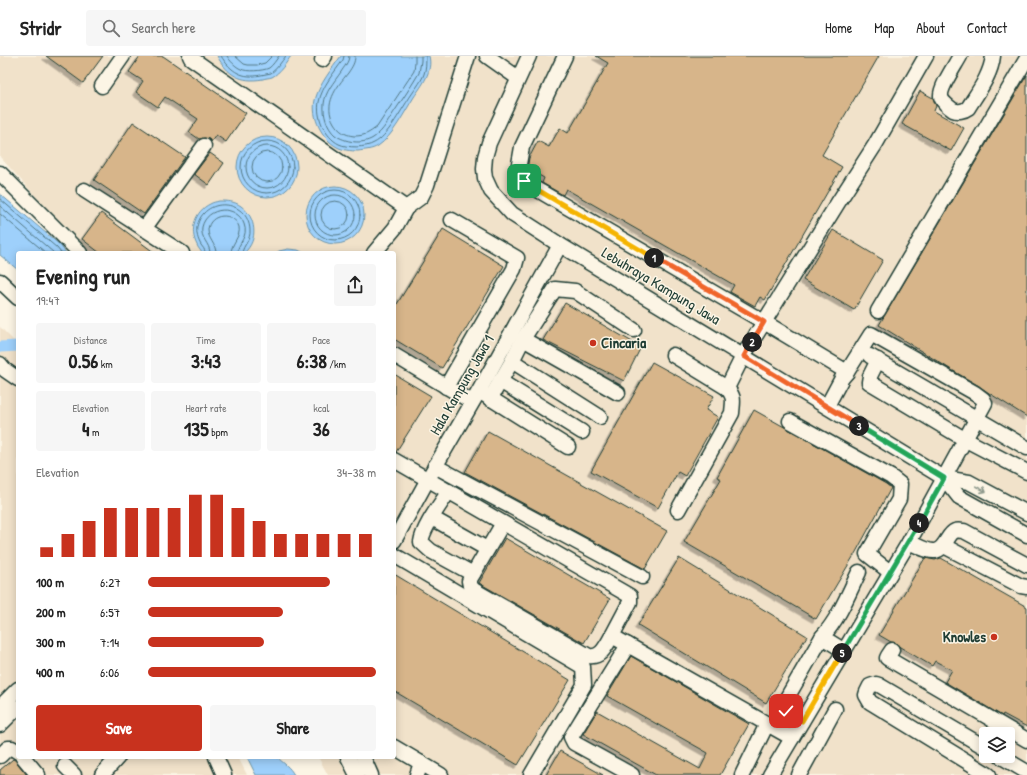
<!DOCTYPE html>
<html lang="en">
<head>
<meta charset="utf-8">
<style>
	body { margin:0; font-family:"Patrick Hand",sans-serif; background:#f6f6f6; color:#222; height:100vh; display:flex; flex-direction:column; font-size:15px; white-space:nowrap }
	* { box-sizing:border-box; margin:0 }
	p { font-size:13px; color:#767676 }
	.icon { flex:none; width:22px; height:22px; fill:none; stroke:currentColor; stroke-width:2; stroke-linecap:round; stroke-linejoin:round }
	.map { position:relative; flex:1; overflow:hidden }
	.side { position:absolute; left:16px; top:195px; width:380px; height:508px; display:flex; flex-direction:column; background:#fff; border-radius:4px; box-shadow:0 2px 10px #0003 }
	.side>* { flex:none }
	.buttons { position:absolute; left:979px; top:671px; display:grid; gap:8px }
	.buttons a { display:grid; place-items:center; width:36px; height:36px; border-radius:4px; background:#fff; box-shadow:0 2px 10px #0003; font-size:20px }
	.pin { position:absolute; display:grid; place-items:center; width:34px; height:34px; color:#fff; margin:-17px; border-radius:8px; box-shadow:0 2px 6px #0006 }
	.km { position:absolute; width:20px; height:20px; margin:-10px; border-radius:50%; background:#222; color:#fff; font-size:11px; line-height:20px; text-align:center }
	.round { display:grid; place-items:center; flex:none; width:42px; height:42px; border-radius:4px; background:#f6f6f6 }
	.summary { display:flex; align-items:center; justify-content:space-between; height:68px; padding:0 20px }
	h1 { font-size:22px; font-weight:700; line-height:30px }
	.figures { display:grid; grid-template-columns:repeat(3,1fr); gap:6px; height:68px; padding:4px 20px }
	.figures div { display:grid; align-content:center; border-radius:4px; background:#f6f6f6; text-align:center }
	.figures b { font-size:20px; font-weight:700 }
	.figures small { font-size:11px; font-weight:400 }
	.figures p { font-size:11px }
	.chart { height:112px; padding:8px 20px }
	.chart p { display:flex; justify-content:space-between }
	.chart svg { width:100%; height:72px; margin-top:4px; stroke:#c8321e; stroke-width:6 }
	.cta { display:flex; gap:8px; margin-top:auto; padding:8px 20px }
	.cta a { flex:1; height:46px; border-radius:4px; background:#c8321e; color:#fff; font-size:16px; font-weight:700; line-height:46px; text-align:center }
	.cta a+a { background:#f6f6f6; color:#222 }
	ul { padding:0 20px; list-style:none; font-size:13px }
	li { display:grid; grid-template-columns:64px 48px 1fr; align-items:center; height:30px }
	li i { height:10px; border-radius:5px; background:#c8321e }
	header { display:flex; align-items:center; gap:24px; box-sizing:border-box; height:56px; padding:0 20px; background:#fff; border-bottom:1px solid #e0e0e0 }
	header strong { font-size:19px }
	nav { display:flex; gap:22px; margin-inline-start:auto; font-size:14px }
	.search { width:280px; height:36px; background:#f6f6f6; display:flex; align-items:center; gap:10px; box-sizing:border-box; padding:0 14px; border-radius:4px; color:#767676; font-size:15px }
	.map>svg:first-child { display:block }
</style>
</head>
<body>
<header>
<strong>Stridr</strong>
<div class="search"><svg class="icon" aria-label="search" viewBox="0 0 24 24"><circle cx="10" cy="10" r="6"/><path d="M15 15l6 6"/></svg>Search here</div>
<nav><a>Home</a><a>Map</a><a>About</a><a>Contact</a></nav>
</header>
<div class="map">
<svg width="1027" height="719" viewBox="0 0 1027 719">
	<defs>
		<filter id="shadow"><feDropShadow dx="-3.5" dy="3.5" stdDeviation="0" flood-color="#0004"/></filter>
	</defs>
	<rect width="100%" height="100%" fill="#fcf5e5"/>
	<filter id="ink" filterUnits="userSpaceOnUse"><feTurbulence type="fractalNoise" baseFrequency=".025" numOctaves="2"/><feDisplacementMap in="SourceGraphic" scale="8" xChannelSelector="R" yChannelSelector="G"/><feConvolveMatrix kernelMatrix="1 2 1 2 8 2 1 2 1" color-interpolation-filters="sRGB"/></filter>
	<g filter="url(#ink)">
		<g fill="#f1e2ca" fill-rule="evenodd">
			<path d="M0,0H1027V719H328L318,701H394V197H87L0,101ZM986,678H1008V700H986Z"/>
			<polygon points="0,271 18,289 18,642 0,660"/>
			<polygon points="18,656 18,701 238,701 247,719 0,719 0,673"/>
		</g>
		<g fill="#9ed0fb" stroke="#6b95ab">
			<path d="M217,0H291C286,7 280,17 272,21C269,22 265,22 263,23C240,27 228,19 217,0Z"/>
			<path d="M341,0H429C433,16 422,29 414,41C404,57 393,80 378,90C372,94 364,94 358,95C351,95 342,94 337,91C322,83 311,61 315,44C320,27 331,14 341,0Z"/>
			<circle cx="267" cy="111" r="30"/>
			<circle cx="335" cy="159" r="29"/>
			<polygon points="0,138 60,189 66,197 18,197 18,214 0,199"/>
			<path d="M219,145C227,145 234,145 241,150C256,161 259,184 244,197H202C201,195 198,192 197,189C189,174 195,155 210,148C213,146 216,146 219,145Z"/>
			<polygon points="288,193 298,194 304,197 276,197 279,195"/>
			<path d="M247,701H277C283,707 290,711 294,719H256Z"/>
		</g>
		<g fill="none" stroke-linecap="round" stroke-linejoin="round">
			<g stroke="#527884" stroke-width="1">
				<path d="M221,0C231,16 243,23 261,19C264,18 268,18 271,17C277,13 281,6 286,0"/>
				<path d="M227,0C230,5 236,11 241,13C246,16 263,15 269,12C273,9 276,4 279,0"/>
				<polyline points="235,0 244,8 248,9 257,9 265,7 272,0"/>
				<path d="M344,0L343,4C334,17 322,30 319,46C316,61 325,81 339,88C347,92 366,92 374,87C387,81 400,56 408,44C412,37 422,25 424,18C426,13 426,6 426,0"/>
				<path d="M349,0C349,6 344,11 341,16C334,26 325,36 324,48C323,59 327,72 335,79C345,86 362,89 373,82C384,75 389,63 396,53C404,41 412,29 419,17L421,5V0"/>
				<path d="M355,0C355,7 352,11 348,17C336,32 323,48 334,67C339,75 345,79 354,80C365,80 369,77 377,71L414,15L415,6V0"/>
				<circle cx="267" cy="111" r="26"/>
				<circle cx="267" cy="111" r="21"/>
				<circle cx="267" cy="111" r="15"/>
				<circle cx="335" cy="159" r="25"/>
				<circle cx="335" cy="159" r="20"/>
				<polyline points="0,143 57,192 61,197"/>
				<circle cx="335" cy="159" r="14"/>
				<polyline points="0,150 54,197"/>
				<polyline points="0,158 46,197"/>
				<path d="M205,197C205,193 203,192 201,189C198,184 196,177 197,171C203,140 248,142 250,174C251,184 243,189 242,197"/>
				<path d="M210,197C210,187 200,183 202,171C207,150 237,148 244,168C249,181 238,186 237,197"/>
				<path d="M216,197C216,188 208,183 208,174C209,157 234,155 239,171C241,181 231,187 231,197"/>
			</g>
			<polyline stroke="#9ed0fb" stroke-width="11" points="0,291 18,290"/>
		</g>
		<g fill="#d7b58a" stroke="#1f3d34" filter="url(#shadow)">
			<polygon points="46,0 103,0 83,27"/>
			<polygon points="140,0 163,0 246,57 226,86 216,79 211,86 209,83 205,82 199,83 189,76 198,63 165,41 158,51 136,36 143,25 129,16"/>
			<polygon points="596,0 879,0 822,99 842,111 765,244 760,241 755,250 730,236 734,229 566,133 563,139 542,127 544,122 528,113 528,108 529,102 538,85 549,91 560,72 568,77 608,7"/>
			<polygon points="1027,19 1027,361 989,337 979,330 950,313 879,269"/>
			<polygon points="920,35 933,42 936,50 934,55 964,72 951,95 902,68"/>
			<polygon points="133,66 185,101 144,158 94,124"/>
			<polygon points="210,97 224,107 209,129 194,118"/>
			<polygon points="101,157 155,197 100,197 82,183"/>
			<polygon points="443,173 504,210 442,312 394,283 394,253"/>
			<polygon points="833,174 883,204 854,254 803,224"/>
			<polygon points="565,247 641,291 624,325 543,284"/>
			<polygon points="652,306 714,340 706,354 718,361 685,420 678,416 658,452 591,415"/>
			<polygon points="394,318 431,340 396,396 394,396"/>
			<polygon points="754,354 886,428 891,432 856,496 816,563 684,486 721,423 717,421"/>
			<polygon points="488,375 667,475 645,513 465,416"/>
			<polygon points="505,482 610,543 584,587 479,527"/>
			<polygon points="679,502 807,580 766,647 638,569"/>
			<polygon points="925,502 935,504 941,502 1027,551 1027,671 1003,658 1002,660 945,626 952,614 935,605 932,610 900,591 896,587 891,586 879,579"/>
			<polygon points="394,518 570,624 518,709 394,635"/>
			<polygon points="631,600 749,668 720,719 656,719 583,678 597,655 700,713 708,697 607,640"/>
			<polygon points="560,695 603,719 546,719"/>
			<polygon points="13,703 15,704 27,719 0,719 0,714"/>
		</g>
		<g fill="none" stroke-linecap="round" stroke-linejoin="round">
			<defs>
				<g id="minor">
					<polyline points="190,0 191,2 406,152 421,141 427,129 468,0"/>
					<polyline points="487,0 518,22"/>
					<polyline points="529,0 489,87 485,101 484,113 485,122 491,135 512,158 560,189 944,422 969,426 1027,457"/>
					<polyline points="565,0 522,91 519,108 520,119 525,125 536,133 764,266 839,145 875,89 926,0"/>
					<path d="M960,0C956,8 940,31 941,40C941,45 949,51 953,54C958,56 964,55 968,52C978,36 991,19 993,0"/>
					<polyline points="322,4 325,0"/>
					<polyline points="102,30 123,0"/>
					<polyline points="0,117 80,197"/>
					<polyline points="84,134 182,197"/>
					<polyline points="144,173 204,90"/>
					<polyline points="374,197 395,172 406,152"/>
					<polyline points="0,225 18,242"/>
					<polyline points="878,255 1027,2"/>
					<polyline points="523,283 618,337"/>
					<polyline points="394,299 472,346"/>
					<path d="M673,299L727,332C735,342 733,344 732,357L678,454"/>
					<polyline points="870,300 1027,392"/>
					<polyline points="878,304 870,320 869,326 966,384 1027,416"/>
					<polyline points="512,305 600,361"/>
					<polyline points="0,308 5,314 18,323"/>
					<polyline points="500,325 582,376"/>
					<polyline points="446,331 514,213 517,202 452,164"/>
					<polyline points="727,332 743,300 764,266 847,316"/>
					<polyline points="482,337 568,391"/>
					<polyline points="490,343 512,305 523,283 555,233 575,235 634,274"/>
					<polyline points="790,365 891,421 900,428 899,443 867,498 890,516"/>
					<polyline points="394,404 630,540 630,546 612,580"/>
					<polyline points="435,410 642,521"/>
					<polyline points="944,422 959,441 1027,479"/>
					<path d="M449,435C440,449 423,471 421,486L431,495L473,518"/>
					<polyline points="432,462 487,493"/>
					<path d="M503,467L469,525L470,530L474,534L589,600C602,602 606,589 612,580L792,682"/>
					<polyline points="394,485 428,423 479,335 560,189"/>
					<path d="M909,486C916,489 927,496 935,495C946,493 947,478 955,475C958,474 961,475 964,475L1027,509"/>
					<polyline points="944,490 1021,530 1027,531"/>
					<polyline points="394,499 583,611 584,629 531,719"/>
					<polyline points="628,589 571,681 574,687 632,719"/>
					<path d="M843,594L822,581C839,562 848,539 859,516"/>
					<polyline points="892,594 888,600 887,602 892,605 1027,684"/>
					<polyline points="0,651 18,633"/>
					<polyline points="802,665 786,655 784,647 822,581"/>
					<polyline points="0,669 18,651"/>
					<polyline points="394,691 421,707 417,719"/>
					<polyline points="986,692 879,629 876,628 870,630 867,636 866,639 870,646 989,719"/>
					<polyline points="0,700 8,692 12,692 18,696"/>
					<polyline points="1000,700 1027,716"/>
					<polyline points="23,701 38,719"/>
					<polyline points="216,701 224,719"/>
					<polyline points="348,701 357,719"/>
					<polyline points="363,701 371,719"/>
					<polyline points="421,707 441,719"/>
					<polyline points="65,710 74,719"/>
					<polyline points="102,719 118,701"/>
					<polyline points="742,719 767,668"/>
					<polyline points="770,719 909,486 985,347 983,343 975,337 871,278 847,316 842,322 827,350"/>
					<polyline points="799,719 835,653"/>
				</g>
			</defs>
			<use href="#minor" stroke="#1f3d34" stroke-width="17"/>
			<use href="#minor" stroke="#fcf5e5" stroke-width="14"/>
		</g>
		<defs><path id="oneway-shaft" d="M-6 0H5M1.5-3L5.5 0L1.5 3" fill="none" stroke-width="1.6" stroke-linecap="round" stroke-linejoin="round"/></defs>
		<use stroke="#8e998c" href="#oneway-shaft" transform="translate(981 433) rotate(28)"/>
	</g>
	<g fill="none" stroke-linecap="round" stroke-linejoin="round" filter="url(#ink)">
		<defs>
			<polyline id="split-1" points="524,125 536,133 654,202"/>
			<polyline id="split-2" points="654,202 764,266 752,286"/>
			<polyline id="split-3" points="752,286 744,300 859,370"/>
			<polyline id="split-4" points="859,370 944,422 919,467"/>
			<polyline id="split-5" points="842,597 919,467"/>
			<polyline id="split-6" points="786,655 802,665 842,597"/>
		</defs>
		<use href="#split-1" stroke="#fff" stroke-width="8"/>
		<use href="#split-2" stroke="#fff" stroke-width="8"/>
		<use href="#split-3" stroke="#fff" stroke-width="8"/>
		<use href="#split-4" stroke="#fff" stroke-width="8"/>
		<use href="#split-5" stroke="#fff" stroke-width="8"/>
		<use href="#split-6" stroke="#fff" stroke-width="8"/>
		<use href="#split-1" stroke="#f5b400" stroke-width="5"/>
		<use href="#split-2" stroke="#f0652b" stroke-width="5"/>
		<use href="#split-3" stroke="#f0652b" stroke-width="5"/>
		<use href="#split-4" stroke="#22a559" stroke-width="5"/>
		<use href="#split-5" stroke="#22a559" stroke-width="5"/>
		<use href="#split-6" stroke="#f5b400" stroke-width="5"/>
	</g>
	<g fill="#c8321e" stroke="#fcf5e5" stroke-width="1.5">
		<circle cx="593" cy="287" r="4"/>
		<circle cx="994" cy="581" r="4"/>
	</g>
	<g text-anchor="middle" stroke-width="3" stroke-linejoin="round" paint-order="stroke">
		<g font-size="15" fill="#1f3d34" stroke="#fcf5e5">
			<text transform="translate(661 230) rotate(31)" y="5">Lebuhraya Kampung Jawa</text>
			<text transform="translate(462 329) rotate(-60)" y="5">Hala Kampung Jawa 1</text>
		</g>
		<g font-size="15" font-weight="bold" fill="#1f3d34" stroke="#fcf5e5" text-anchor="start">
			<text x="601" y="292">Cincaria</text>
			<text x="986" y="586" text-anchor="end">Knowles</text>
		</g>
	</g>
</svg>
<div class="buttons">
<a><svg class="icon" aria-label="layers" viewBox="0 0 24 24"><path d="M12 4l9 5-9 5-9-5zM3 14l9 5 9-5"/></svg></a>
</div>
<div class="pin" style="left:524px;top:125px;background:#1e9e55"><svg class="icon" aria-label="arrive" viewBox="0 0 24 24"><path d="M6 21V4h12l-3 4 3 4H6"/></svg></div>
<div class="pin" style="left:786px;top:655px;background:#d93025"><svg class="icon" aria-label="check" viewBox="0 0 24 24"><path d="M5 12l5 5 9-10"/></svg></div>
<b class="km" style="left:654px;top:202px">1</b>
<b class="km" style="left:752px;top:286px">2</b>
<b class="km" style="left:859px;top:370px">3</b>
<b class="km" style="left:919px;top:467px">4</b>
<b class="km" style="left:842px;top:597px">5</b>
<section class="side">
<div class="summary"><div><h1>Evening run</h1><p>19:47</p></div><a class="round"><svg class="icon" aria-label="share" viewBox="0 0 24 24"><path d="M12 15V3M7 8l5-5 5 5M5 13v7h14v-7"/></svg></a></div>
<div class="figures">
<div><p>Distance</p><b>0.56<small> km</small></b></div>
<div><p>Time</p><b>3:43</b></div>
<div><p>Pace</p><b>6:38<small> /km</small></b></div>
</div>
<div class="figures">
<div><p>Elevation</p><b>4<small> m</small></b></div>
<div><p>Heart rate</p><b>135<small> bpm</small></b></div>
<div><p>kcal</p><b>36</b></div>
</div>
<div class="chart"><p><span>Elevation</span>34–38 m</p>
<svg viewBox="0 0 160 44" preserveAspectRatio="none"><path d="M5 44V38M15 44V30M25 44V22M35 44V14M45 44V14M55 44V14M65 44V14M75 44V6M85 44V6M95 44V14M105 44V22M115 44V30M125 44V30M135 44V30M145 44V30M155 44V30"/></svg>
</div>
<ul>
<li><b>100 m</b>6:27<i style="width:80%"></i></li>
<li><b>200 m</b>6:57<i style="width:59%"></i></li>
<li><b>300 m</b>7:14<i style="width:51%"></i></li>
<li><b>400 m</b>6:06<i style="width:100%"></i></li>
</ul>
<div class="cta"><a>Save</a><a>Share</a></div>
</section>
</div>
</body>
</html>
